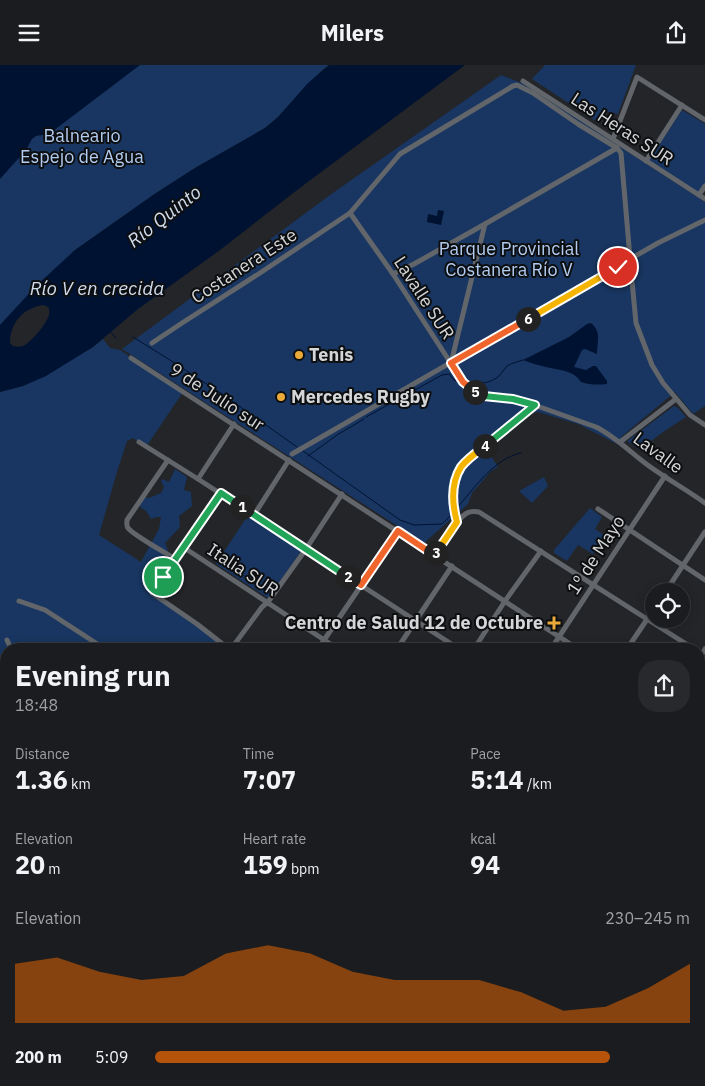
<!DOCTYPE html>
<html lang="en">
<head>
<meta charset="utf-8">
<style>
	body { margin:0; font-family:"IBM Plex Sans",sans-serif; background:#27292c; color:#f1f3f6; height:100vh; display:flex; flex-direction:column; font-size:19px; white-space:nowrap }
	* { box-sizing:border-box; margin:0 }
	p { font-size:16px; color:#9fa1a4 }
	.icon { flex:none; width:28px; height:28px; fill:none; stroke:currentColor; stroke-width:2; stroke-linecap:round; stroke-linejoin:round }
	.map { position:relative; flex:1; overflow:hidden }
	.drawer { position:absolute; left:0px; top:578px; width:705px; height:444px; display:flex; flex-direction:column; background:#1a1c1f; border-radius:20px 20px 0 0; box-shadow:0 2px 12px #0003,0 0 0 1px #383a3d }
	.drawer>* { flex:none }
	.buttons { position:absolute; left:645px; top:518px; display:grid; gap:10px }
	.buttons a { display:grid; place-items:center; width:45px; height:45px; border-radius:50%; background:#1a1c1f; box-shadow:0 2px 12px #0003,0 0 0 1px #383a3d; font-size:25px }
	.pin { position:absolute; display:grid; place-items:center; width:42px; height:42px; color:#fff; margin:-21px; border:2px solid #fff; border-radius:50%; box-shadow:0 1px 5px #0007 }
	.km { position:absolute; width:25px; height:25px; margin:-12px; border-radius:50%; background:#222; color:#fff; font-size:14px; line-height:25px; text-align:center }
	.round { display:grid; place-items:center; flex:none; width:52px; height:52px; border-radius:20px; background:#27292c }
	.overview { display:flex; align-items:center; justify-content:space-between; height:85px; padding:0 15px }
	h1 { font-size:28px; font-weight:700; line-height:38px }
	.stats { display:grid; grid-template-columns:repeat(3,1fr); gap:8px; height:85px; padding:5px 15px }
	.stats div { display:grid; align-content:center }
	.stats b { font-size:25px; font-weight:700 }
	.stats small { font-size:14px; font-weight:400 }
	.stats p { font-size:14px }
	.chart { height:140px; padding:10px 15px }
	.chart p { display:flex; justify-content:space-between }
	.chart svg { width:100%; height:90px; margin-top:5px; fill:#b45309; opacity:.7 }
	ul { padding:0 15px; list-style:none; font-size:16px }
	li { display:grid; grid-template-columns:80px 60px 1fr; align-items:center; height:38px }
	li i { height:12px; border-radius:6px; background:#b45309 }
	header { display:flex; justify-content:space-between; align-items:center; height:65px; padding:0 15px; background:#1a1c1f; font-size:22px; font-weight:700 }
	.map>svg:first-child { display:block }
</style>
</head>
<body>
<header><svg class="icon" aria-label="menu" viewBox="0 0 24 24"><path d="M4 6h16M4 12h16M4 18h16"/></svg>Milers<svg class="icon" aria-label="share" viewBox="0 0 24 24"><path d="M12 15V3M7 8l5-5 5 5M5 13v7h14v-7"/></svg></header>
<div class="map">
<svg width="705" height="1021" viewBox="0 0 705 1021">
	<rect width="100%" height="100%" fill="#232529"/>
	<g fill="#183661">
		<polygon points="0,0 329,0 321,6 278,52 265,63 195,103 156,128 75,185 37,221 0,260"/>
		<polygon points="545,0 636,0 618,49 605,46 599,58 532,14"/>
		<polygon points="501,10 522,18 705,137 705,341 693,349 675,327 621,372 626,377 619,380 578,359 538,347 532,348 487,385 498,402 491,406 472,428 468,439 424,478 122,284 330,130"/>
		<polygon points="682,45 705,59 705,119 699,128 649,95"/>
		<path d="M103,274L110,283L120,285L183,327L146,382L133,373L127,376L116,410L99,470L141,497L159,464L161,452H157L151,454L146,446L141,443L139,439L145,432L149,433L161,428L164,422L161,416L162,414L169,417L175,404L187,412L184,425L191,427L192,441L179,451L180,462L165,478C169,486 171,496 165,503C163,505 160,506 158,508L163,512L152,528L229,584H6V858L0,860V327L23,321L93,282Z"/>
		<polygon points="674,341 678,343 686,352 660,369 640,385 627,376"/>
		<polygon points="544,412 548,421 532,438 519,426"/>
		<polygon points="590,443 602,452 595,464 604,470 593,489 578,480 567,496 554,488 554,485"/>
		<polygon points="248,450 302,485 268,533 216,499"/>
		<polygon points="296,1015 338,1015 334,1021 306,1021"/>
	</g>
	<g fill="#001232" fill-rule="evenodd">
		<polygon points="0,0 140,0 53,66 48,69 36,71 32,74 26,85 0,114"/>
		<path d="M329,0H465L301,122L220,185L138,244L93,282L46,311L23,321L0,327V260L36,221L75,185L156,128L195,103L265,63L278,52L308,18ZM43,240C46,241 48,241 49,244C53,253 32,276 25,280C21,282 17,282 13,281L10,278C10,258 23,243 43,240Z"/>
		<polygon points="438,145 444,146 441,160 427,157 428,149 437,151"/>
		<path d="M591,258C602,267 597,277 597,289L585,284L582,285L574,302L586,305L593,301H596L607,316V319C598,320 590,320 581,317C574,305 558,305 546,302C538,300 530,298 523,295L569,272L587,259Z"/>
	</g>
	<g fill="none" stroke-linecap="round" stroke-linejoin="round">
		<g stroke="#001232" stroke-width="1">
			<polyline points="110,266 116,273"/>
			<polyline points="133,272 170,295 225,331 297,382"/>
			<path d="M471,318C481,319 491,318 499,311C502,308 504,304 507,301C512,298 517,297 523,295"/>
			<polyline points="366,352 442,310 449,309 454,315 460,317"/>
			<polyline points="303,386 400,455 414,460 442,459 452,449"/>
			<polyline points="308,391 337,370 364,354"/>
			<path d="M456,444C473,425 494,393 521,388"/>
		</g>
		<g stroke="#62666a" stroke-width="5">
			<polyline points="523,16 705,134"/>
			<polyline points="613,74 637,12 705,55"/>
			<polyline points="646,96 682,40"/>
			<polyline points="699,130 705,121"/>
			<path d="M350,148L393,209L463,317L477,329L526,337L596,362C616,372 631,388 649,401C667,414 687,425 705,438"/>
			<polyline points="393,209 414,199 485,159 617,83"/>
			<polyline points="152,278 179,260 260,208 350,148 400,89 513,21 517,20 533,28 578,59 617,83 621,88 632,216 636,258 652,300 663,318 690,350 705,360"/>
			<polyline points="131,293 578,584"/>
			<polyline points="451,298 485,159"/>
			<polyline points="139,377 198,414 459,584"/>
			<polyline points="620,377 676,334"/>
			<polyline points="292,389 658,178 705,155"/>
			<path d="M168,395L127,455C127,458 126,460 128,463C133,470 166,488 175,494"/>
			<polyline points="198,414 234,359"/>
			<polyline points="221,429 152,528 197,559 229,584"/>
			<polyline points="598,444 705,515"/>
			<polyline points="254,450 289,395"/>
			<path d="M457,457C450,433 452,413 468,395L535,340"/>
			<polyline points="183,482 338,584"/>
			<path d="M434,490C442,479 456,454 467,448C471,446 474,446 479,447L694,584"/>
			<polyline points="666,526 705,467"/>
			<polyline points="19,536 45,545 105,584"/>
			<polyline points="7,575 11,584"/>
			<polyline points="231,584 262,542 268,537 306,484 342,429"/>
			<polyline points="318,584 398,466"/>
			<polyline points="397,584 452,501"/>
			<polyline points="474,584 505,536 541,486"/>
			<polyline points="551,584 665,411"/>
			<polyline points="627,584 654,544"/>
			<polyline points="699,594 705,584"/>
			<polyline points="699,663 705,667"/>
			<polyline points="0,674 6,679"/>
			<polyline points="699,739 705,743"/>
			<polyline points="0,750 6,756"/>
			<polyline points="0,814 6,821"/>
			<polyline points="699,826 705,817"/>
			<polyline points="699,893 705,897"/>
			<polyline points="0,901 6,905"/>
			<polyline points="699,939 705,930"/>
			<polyline points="0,946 6,937"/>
			<polyline points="699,970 705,974"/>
			<polyline points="0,980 6,984"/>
			<polyline points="53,1015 62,1021"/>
			<polyline points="172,1015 182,1021"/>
			<polyline points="292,1015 301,1021"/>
			<polyline points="414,1015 423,1021"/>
			<polyline points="530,1015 540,1021"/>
			<polyline points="651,1015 660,1021"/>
			<polyline points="33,1021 37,1015"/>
			<polyline points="108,1021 112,1015"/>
			<polyline points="186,1021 190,1015"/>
			<polyline points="262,1021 266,1015"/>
			<polyline points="338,1021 342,1015"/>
			<polyline points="569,1021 573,1015"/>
			<polyline points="645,1021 649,1015"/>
		</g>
		<g stroke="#547cb3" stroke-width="7">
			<polyline points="699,709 705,700"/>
			<polyline points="492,1021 496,1015"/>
		</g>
	</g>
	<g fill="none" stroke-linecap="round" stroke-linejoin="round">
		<defs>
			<polyline id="split-1" points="163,512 221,428 242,442"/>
			<polyline id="split-2" points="242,442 348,512"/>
			<polyline id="split-3" points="348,512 361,520 398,466 434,490 436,488"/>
			<path id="split-4" d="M436,488L457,457C452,439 451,418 461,402C467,394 477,387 485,381"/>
			<polyline id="split-5" points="475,327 484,331 513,334 535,340 485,381"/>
			<polyline id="split-6" points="475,327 463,317 451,298 528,254"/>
			<polyline id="split-7" points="528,254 618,202"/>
		</defs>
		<use href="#split-1" stroke="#fff" stroke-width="10"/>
		<use href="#split-2" stroke="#fff" stroke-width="10"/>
		<use href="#split-3" stroke="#fff" stroke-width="10"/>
		<use href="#split-4" stroke="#fff" stroke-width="10"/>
		<use href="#split-5" stroke="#fff" stroke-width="10"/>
		<use href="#split-6" stroke="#fff" stroke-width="10"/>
		<use href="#split-7" stroke="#fff" stroke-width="10"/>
		<use href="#split-1" stroke="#22a559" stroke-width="6"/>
		<use href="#split-2" stroke="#22a559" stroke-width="6"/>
		<use href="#split-3" stroke="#f0652b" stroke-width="6"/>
		<use href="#split-4" stroke="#f5b400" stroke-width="6"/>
		<use href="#split-5" stroke="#22a559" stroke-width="6"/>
		<use href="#split-6" stroke="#f0652b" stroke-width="6"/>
		<use href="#split-7" stroke="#f5b400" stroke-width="6"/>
	</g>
	<g fill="#eaaa39" stroke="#0d0e10" stroke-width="2">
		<circle cx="299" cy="290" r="5"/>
		<circle cx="281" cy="332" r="5"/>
		<path d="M551.5 550.5h5v5h5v5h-5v5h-5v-5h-5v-5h5z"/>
	</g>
	<g text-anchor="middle" stroke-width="4" stroke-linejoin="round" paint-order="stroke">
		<g font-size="18" fill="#d4d6d8" stroke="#0d0e10">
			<text transform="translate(622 64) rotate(33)" y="6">Las Heras SUR</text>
			<text transform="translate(244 201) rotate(-33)" y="6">Costanera Este</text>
			<text transform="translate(424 233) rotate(57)" y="6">Lavalle SUR</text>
			<text transform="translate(217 332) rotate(33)" y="6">9 de Julio sur</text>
			<text transform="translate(658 388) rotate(36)" y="6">Lavalle</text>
			<text transform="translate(596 490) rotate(-57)" y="6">1º de Mayo</text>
			<text transform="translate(243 505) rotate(33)" y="6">Italia SUR</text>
		</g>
		<g font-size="18" fill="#b2ccf1" stroke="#0d0e10">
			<text x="82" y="77">Balneario<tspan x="82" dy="21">Espejo de Agua</tspan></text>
			<text x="509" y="190">Parque Provincial<tspan x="509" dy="21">Costanera Río V</tspan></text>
		</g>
		<g font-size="18" font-weight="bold" fill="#d4d6d8" stroke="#0d0e10" text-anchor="start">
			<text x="309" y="296">Tenis</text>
			<text x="291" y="338">Mercedes Rugby</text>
			<text x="543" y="564" text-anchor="end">Centro de Salud 12 de Octubre</text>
		</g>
		<g font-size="19" font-style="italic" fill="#cedbed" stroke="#0d0e10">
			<text transform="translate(164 151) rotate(-38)" y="7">Río Quinto</text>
			<text x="97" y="230">Río V en crecida</text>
		</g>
	</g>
</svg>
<div class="buttons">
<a><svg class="icon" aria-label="locate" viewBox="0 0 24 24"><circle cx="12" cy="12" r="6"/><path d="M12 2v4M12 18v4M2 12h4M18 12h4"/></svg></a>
</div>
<div class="pin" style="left:163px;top:512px;background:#1e9e55"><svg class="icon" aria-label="arrive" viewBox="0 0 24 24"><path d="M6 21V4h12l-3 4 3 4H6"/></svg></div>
<div class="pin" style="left:618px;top:202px;background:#d93025"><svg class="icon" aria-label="check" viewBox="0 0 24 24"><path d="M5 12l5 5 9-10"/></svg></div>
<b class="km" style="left:242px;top:442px">1</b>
<b class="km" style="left:348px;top:512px">2</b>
<b class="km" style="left:436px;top:488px">3</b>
<b class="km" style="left:485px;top:381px">4</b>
<b class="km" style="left:475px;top:327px">5</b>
<b class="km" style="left:528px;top:254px">6</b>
<section class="drawer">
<div class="overview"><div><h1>Evening run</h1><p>18:48</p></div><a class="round"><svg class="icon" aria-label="share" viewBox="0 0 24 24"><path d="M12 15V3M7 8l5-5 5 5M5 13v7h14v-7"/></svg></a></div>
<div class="stats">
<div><p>Distance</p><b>1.36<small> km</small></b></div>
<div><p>Time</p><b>7:07</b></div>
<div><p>Pace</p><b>5:14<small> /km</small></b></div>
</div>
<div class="stats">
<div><p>Elevation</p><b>20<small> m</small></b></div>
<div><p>Heart rate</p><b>159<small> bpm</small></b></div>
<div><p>kcal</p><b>94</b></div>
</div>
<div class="chart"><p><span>Elevation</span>230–245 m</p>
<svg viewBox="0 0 160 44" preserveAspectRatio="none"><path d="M0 44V15L10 12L20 19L30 23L40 21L50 10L60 6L70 10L80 19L90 23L100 23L110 23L120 29L130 38L140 36L150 27L160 15V44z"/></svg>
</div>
<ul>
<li><b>200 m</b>5:09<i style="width:85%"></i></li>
</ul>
</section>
</div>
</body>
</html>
